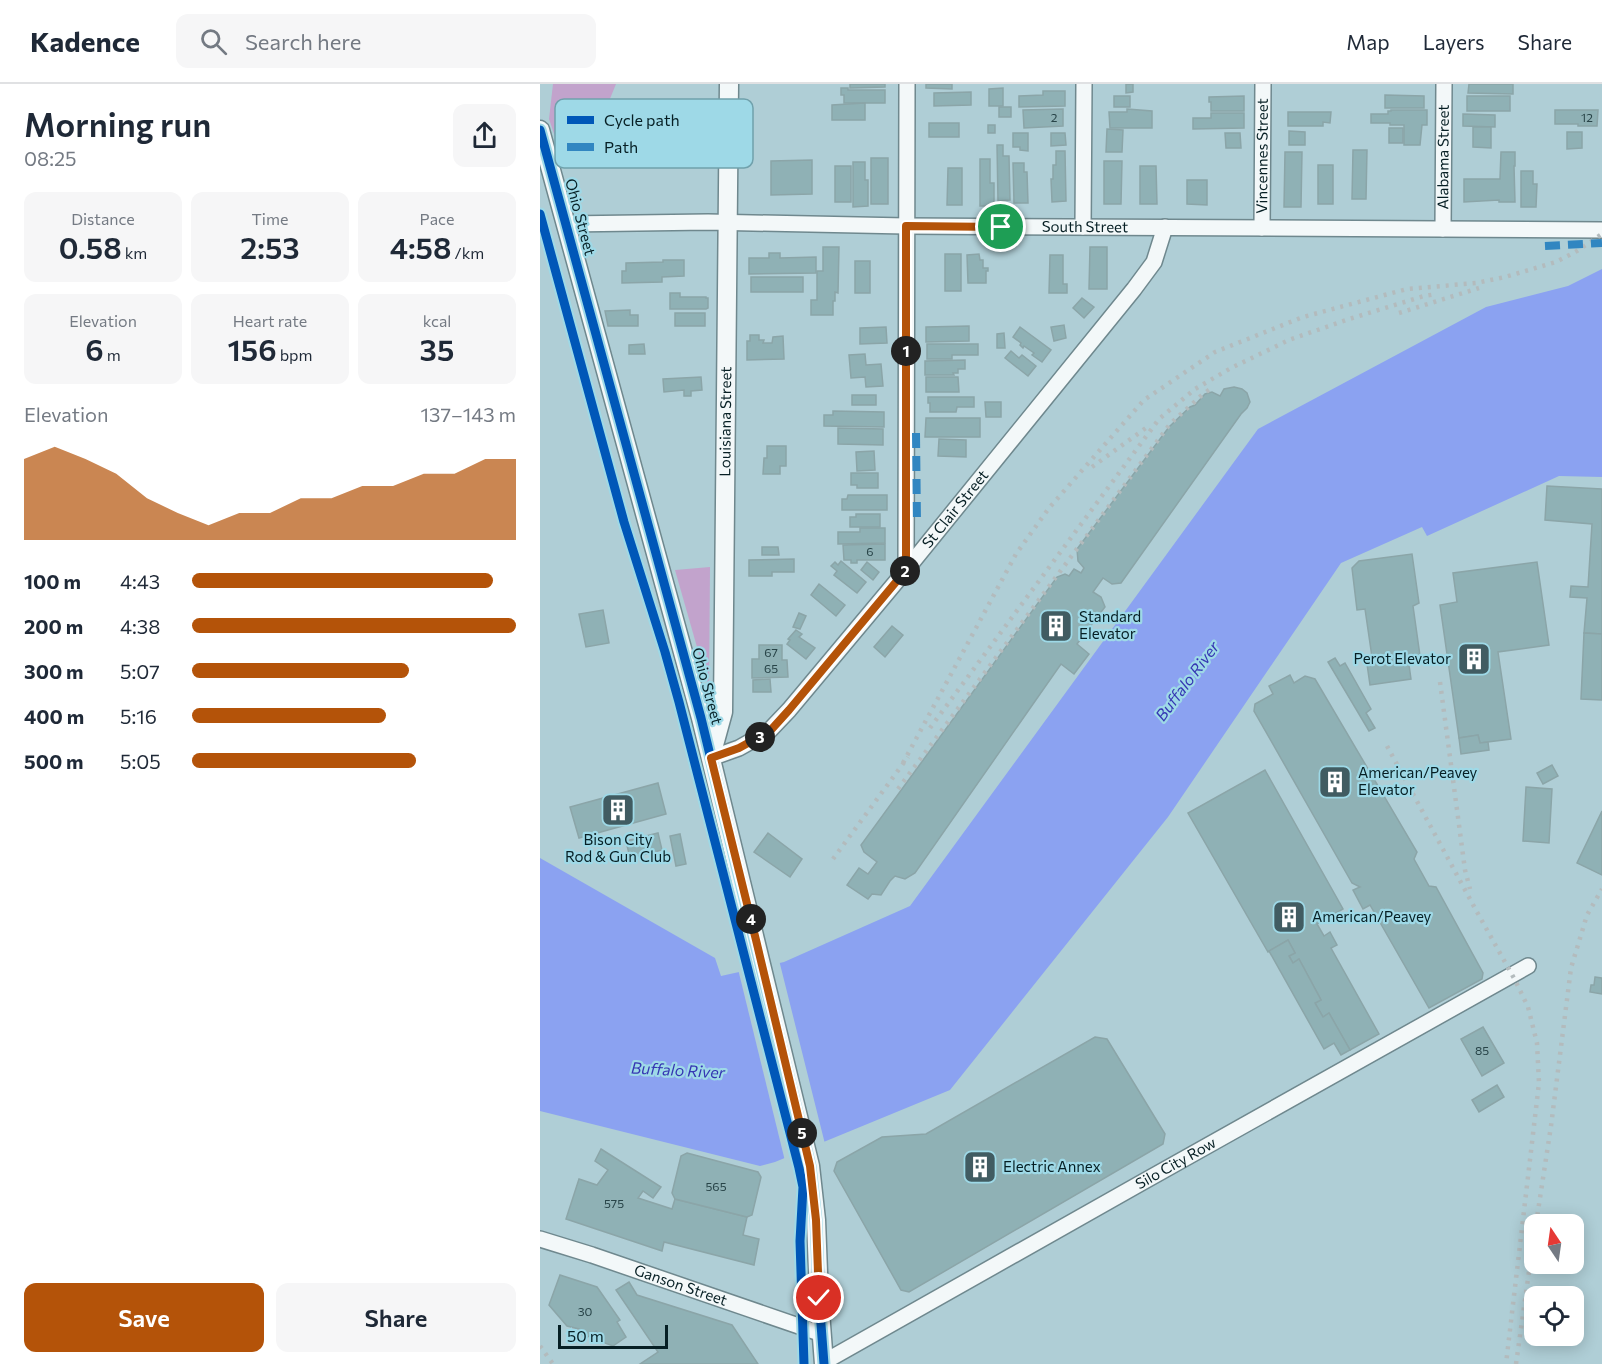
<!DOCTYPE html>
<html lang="en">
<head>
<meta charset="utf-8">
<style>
	body { margin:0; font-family:Commissioner,sans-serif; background:#f6f6f7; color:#1f2937; height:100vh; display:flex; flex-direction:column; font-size:22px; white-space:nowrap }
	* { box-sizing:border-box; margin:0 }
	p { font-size:20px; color:#747a83 }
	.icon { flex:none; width:33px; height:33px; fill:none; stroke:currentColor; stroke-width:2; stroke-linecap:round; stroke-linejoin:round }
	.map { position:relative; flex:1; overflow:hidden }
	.details { display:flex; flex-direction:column; background:#fff; width:540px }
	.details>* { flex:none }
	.needle { width:39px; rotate:347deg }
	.tools { position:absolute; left:984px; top:1130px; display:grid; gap:12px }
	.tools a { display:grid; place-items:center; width:60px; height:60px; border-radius:12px; background:#fff; box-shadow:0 3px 15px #0003; font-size:30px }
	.scale { position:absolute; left:18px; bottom:15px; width:110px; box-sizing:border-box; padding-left:6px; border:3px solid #061f24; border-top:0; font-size:16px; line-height:21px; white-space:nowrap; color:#061f24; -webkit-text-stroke:4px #9ed9e7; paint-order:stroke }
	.pin { position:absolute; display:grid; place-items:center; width:51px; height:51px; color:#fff; margin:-26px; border:3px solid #fff; border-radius:50%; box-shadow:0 2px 6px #0007 }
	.km { position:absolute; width:30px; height:30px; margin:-15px; border-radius:50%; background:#222; color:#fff; font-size:16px; line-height:30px; text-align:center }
	.round { display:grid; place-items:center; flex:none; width:63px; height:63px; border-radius:12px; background:#f6f6f7 }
	.headline { display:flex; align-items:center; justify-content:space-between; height:102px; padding:0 24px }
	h1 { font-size:33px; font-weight:600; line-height:45px }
	.metrics { display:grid; grid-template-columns:repeat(3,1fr); gap:9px; height:102px; padding:6px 24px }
	.metrics div { display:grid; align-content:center; border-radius:12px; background:#f6f6f7; text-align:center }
	.metrics b { font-size:30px; font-weight:600 }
	.metrics small { font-size:16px; font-weight:400 }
	.metrics p { font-size:16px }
	.chart { height:168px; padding:12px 24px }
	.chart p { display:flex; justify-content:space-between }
	.chart svg { width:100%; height:108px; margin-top:6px; fill:#b45309; opacity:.7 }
	.primary-button { display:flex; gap:12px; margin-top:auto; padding:12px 24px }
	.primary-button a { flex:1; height:69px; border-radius:12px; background:#b45309; color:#fff; font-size:24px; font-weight:600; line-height:69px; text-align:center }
	.primary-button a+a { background:#f6f6f7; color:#1f2937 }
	ul { padding:0 24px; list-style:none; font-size:20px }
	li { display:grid; grid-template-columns:96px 72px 1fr; align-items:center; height:45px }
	li i { height:15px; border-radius:8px; background:#b45309 }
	header { display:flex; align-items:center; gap:36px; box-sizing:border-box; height:84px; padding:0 30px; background:#fff; border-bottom:2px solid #e0e1e3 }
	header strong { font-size:28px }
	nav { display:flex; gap:33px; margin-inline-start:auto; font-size:21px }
	.search { width:420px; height:54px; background:#f6f6f7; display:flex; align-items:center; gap:15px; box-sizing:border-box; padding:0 21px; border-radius:12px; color:#747a83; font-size:22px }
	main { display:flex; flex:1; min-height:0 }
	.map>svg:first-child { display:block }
</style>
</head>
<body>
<header>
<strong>Kadence</strong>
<div class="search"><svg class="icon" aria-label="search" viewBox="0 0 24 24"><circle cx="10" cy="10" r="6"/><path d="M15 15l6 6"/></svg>Search here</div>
<nav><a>Map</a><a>Layers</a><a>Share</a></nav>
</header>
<main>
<section class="details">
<div class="headline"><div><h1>Morning run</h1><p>08:25</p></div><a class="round"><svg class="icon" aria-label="share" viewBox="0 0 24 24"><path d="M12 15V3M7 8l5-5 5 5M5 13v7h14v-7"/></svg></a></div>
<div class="metrics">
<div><p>Distance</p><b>0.58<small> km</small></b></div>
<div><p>Time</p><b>2:53</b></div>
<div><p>Pace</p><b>4:58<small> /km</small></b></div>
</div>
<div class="metrics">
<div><p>Elevation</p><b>6<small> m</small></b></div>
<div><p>Heart rate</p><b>156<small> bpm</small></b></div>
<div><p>kcal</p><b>35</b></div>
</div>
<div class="chart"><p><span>Elevation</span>137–143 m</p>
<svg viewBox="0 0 160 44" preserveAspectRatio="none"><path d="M0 44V11L10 6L20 11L30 17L40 27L50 33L60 38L70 33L80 33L90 27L100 27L110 22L120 22L130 17L140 17L150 11L160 11V44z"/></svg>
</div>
<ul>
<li><b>100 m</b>4:43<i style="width:93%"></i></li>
<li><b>200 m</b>4:38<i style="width:100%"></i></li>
<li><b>300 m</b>5:07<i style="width:67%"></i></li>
<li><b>400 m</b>5:16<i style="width:60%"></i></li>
<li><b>500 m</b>5:05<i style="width:69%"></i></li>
</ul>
<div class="primary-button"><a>Save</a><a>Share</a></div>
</section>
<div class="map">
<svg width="1062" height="1280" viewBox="0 0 1062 1280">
	<rect width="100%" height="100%" fill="#afced6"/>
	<g fill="#c2a3cc">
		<polygon points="13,0 76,0 54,54 21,70 9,35"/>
		<polygon points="170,483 169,605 135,486"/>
	</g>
	<polygon fill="#8ba2f1" points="1062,185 1062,393 1019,392 887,452 882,443 801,479 628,733 410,1006 235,1078 220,1082 0,1027 0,774 175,874 181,892 244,878 370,822 718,345 946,223 1028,202"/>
	<polygon fill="#afced6" points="239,876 285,1060 245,1077 198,885"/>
	<g fill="#8fb1b5" stroke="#8ba5a8" stroke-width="1.5">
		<polygon points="310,0 345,0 345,3 310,4"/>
		<polygon points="386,0 412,0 412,5 386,4"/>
		<polygon points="586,0 593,0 593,8 586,9"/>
		<polygon points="929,0 973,0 973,10 928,9"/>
		<polygon points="301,4 308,4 308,6 345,6 345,19 304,19 304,11 301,11"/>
		<polygon points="463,4 463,22 449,22 449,5"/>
		<polygon points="503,7 525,7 525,22 479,23 479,12 503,11"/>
		<polygon points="431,8 431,21 394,22 394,9"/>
		<polygon points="845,11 884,12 884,24 845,24"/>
		<rect x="574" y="12" width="16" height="11"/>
		<polygon points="704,12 704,27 671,27 671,18 669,18 669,13"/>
		<rect x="927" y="12" width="43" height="15"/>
		<polygon points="325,19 325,36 292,36 292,21"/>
		<rect x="459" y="23" width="12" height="10"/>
		<polygon points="523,25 523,42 484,44 483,26"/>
		<polygon points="587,25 612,27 612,44 570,44 569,28 587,28"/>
		<polygon points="851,26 887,26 887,41 882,41 880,61 864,61 864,41 850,41 850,39 831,39 831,30 848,30 848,27 851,27"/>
		<polygon points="1015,26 1058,26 1057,42 1038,42 1038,40 1015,40"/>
		<polygon points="748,28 791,28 790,39 783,38 783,42 748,42"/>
		<polygon points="671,29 704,29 704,44 653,45 653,34 671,34"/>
		<polygon points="923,30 955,31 955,43 923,42"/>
		<rect x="389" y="39" width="30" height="14"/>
		<rect x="448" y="41" width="7" height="8"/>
		<polygon points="933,43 951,43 951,64 933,63"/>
		<rect x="849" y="44" width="14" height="15"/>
		<polygon points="567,45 583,46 582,68 566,68"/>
		<polygon points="749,47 765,48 765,61 749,61"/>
		<polygon points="1027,48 1042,48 1042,64 1027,65"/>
		<polygon points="473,49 488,49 488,67 480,66 480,63 473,63"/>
		<polygon points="511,49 525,49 526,61 511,62"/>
		<polygon points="685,49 700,49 701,64 686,64"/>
		<polygon points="457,61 463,61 463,72 469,72 470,116 458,117"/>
		<polygon points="813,66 827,66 826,115 812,115"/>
		<polygon points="516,67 525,67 526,117 512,118 511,95 513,95 513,81 516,81"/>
		<polygon points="745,68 762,68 761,123 744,123"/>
		<polygon points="961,68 975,68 975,82 974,82 975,118 959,118 959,116 924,118 924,95 960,95"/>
		<rect x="331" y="74" width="17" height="46"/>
		<polygon points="440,75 450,75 450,99 454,99 454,122 440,122"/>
		<polygon points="272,76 272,110 231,111 231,77"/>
		<polygon points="564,77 582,77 581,120 564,120"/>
		<polygon points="313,78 325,78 325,96 328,96 328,122 313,123"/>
		<polygon points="473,79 484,79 484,88 487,88 488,119 474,119"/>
		<rect x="778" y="81" width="15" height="39"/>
		<rect x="295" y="82" width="16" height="36"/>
		<polygon points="600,82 616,82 617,120 600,120"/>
		<polygon points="408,84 422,84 422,121 407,121"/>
		<polygon points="981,87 993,87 993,100 997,100 996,123 981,123"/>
		<polygon points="647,96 667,96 667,121 647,120"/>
		<polygon points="283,163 299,163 298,209 295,208 295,217 293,217 293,231 271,231 271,216 277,216 277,187 283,187"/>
		<polygon points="550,163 567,163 567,205 549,205"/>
		<polygon points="229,169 240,169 240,174 276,173 276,189 209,190 209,174 229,174"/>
		<rect x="405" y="170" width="16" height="37"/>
		<polygon points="439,170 440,176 443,176 443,184 448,184 448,187 446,187 446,199 428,199 427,171"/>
		<polygon points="510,171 523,171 523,200 527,200 527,209 509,209"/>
		<polygon points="123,176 144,176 144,192 122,193 122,198 82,199 82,187 86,187 86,179 123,178"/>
		<rect x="315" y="177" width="15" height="32"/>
		<rect x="211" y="193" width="52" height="15"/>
		<polygon points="130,209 140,209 140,213 166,213 166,214 168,214 168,224 166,225 130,225"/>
		<polygon points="542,214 554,223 544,234 533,224"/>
		<polygon points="90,226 90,231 98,231 98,242 68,242 65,227"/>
		<rect x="135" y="229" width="30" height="13"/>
		<polygon points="524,241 526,254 514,257 511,243"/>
		<polygon points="429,242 429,257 386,258 386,243"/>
		<polygon points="346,243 347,259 320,260 320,244"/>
		<polygon points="480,243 511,266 502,278 492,271 494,269 484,262 483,264 480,261 481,259 473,253"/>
		<polygon points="464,249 465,264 457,264 457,250"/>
		<polygon points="210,251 219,251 219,256 224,256 223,259 232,259 233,253 243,252 244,275 207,276 207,257 210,257"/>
		<polygon points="104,260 105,270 89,270 89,261"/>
		<polygon points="387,260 438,260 438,271 412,271 412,275 387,275"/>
		<polygon points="471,267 479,274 482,271 496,282 488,292 465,274"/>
		<polygon points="325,270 326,281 341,280 343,302 326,303 325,293 311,294 309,271"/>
		<polygon points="425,276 425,285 418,285 418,289 413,289 414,291 385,291 385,277"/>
		<polygon points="161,293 162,306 151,307 151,312 144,312 144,306 124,308 123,295"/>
		<polygon points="386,293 418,293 419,308 386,308"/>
		<polygon points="694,303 702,305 707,309 710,318 707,324 701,330 581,499 572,500 563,494 553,508 561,513 565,523 537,560 549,570 534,590 521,580 375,789 365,795 355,792 350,797 341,811 332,810 328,815 307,801 319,784 328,790 337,778 324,768 321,761 517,493 525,490 529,492 534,485 541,489 544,484 538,477 537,465 629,343 650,323 655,321 665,310 672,308 680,312 684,305"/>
		<rect x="312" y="311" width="24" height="10"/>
		<polygon points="388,313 434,313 434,323 417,323 416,328 390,328 390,319 388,319"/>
		<polygon points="445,318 461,318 461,333 446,333"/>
		<polygon points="293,327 344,328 344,343 284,342 284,331 293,331"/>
		<polygon points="386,334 440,334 440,353 385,353"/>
		<polygon points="298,344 343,345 343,361 298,360"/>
		<polygon points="399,355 426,356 426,373 398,372"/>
		<polygon points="227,362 246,362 246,382 240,382 240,390 223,390 224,374 227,374"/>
		<polygon points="334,367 335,386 317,387 316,368"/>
		<polygon points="311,389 338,389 338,404 317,404 317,401 311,401"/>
		<polygon points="1007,402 1062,405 1062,550 1044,549 1047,514 1030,513 1031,502 1048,503 1052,440 1005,436"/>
		<polygon points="308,411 347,411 347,426 302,426 302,415 307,415"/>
		<polygon points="316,430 340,430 340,443 310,443 310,433 316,433"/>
		<polygon points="320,444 345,444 345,459 298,460 298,448 320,448"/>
		<polygon points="345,460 345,476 317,476 317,479 311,479 311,476 304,476 303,461"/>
		<polygon points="222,463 238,463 239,471 222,471"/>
		<polygon points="872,470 879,519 873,522 881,579 869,581 871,595 830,601 827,580 833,580 825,525 817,526 812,484 819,477"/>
		<polygon points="254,475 254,488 232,488 232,492 209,492 209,476"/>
		<polygon points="301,477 326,498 317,509 294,491 297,487 291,482 295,478 298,481"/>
		<polygon points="327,478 339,488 333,496 321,486"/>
		<polygon points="997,478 1009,561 958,568 971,655 940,659 938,651 919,654 900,521 917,518 913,489"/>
		<polygon points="279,500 305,521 296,532 271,511"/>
		<polygon points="63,526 69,559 46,563 39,530"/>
		<polygon points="259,529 266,532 260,545 253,543"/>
		<polygon points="352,542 363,551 345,573 334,563"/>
		<polygon points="256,546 262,550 259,553 275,564 266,575 247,560 250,556 248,555"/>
		<polygon points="1044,549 1062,550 1062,616 1041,615"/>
		<polygon points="219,561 242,561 242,576 247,576 248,593 212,594 212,575 219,575"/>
		<polygon points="795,574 800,582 805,579 831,625 826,629 835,644 829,647 788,578"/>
		<polygon points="750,591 754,599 765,592 775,595 877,768 874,775 889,802 896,803 943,889 942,895 889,924 830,821 823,825 813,806 820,803 812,799 714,627 715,620 733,610 729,602"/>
		<polygon points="230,595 231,608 213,608 213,596"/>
		<polygon points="938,651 940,659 948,658 949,666 921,670 919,654"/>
		<polygon points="1012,681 1018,692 1003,700 997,689"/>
		<polygon points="725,686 803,825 777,840 784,852 790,848 797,861 791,864 839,950 810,966 789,929 783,933 775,919 781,916 759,875 753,879 749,872 755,869 748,856 728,868 648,729"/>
		<polygon points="118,699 126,730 39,754 30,723"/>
		<polygon points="986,703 1012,705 1009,759 983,757"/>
		<polygon points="1062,727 1062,791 1037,779"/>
		<polygon points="118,749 122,766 90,774 86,757"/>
		<polygon points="228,749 262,775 250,793 214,768"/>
		<polygon points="140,750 146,780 136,782 130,752"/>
		<polygon points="748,856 755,869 749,872 753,879 759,875 781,916 775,919 783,933 789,929 810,966 801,971 794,959 784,965 729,867"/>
		<polygon points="1055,893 1062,894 1062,910 1050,908 1051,901 1054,901"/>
		<polygon points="943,943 964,979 942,992 921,955"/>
		<polygon points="555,953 567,955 625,1050 623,1060 369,1208 361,1206 294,1087 297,1078 342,1053 386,1050"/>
		<polygon points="957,1001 964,1013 939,1028 932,1016"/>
		<polygon points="61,1065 121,1103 113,1114 103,1107 98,1114 132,1125 135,1115 207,1133 203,1151 219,1155 214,1181 124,1158 122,1167 26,1135 39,1095 57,1101 68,1086 55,1077"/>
		<polygon points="147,1069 218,1088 221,1093 212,1131 207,1133 135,1115 132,1109 141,1072"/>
		<polygon points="20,1191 57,1203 80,1236 77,1238 86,1253 73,1262 62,1258 56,1247 45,1255 39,1245 27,1242 9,1221"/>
		<polygon points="89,1198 97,1211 192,1241 218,1280 100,1280 118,1268 76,1206"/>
	</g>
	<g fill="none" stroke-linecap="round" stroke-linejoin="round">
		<defs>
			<g id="minor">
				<path id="s1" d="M27,140L168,138L366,142L1062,146"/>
				<polyline points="543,143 544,0"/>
				<path id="s2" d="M722,144L723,0"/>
				<path id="s3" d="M903,145L904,0"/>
				<polyline points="366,486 367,0"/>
				<path id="s4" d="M171,674L199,664L229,647L249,626L366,486L594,205L614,178L625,143"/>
				<path id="s5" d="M0,1155L52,1171L282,1250"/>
				<path id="s6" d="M284,1278L601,1099L988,882"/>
			</g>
			<g id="tertiary">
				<polyline points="0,46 161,634 270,1082 276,1136 279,1214 284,1280"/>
				<path id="s7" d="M171,672L183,628L189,0"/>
			</g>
		</defs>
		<use href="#minor" stroke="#6f888e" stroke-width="18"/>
		<use href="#tertiary" stroke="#6f888e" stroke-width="21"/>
		<use href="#minor" stroke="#f3f8f9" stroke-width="15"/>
		<use href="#tertiary" stroke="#f3f8f9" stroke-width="18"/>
		<g stroke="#b3bbbd" stroke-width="4.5" stroke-dasharray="3 6" stroke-linecap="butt">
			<polyline points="859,229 939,204"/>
			<polyline points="552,383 610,341"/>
			<polyline points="900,598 925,786 930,805"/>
			<polyline points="390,644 619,335 655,305 691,284 749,256 806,236 884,212 897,210"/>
			<polyline points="847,662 937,828 975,896 988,923 997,959 999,999 966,1280"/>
			<polyline points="363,679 476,470 509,424 604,316 675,268 763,233 867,205 936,199 965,193 1016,178 1037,167 1062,150"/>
			<polyline points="358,705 630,340 662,311 673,303"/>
			<polyline points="293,775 368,673"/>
			<polyline points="996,1140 1011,1042 1031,884 1047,831 1062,805"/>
			<polyline points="0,1262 13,1280"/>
			<polyline points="976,1280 994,1152"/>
		</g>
		<g stroke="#3186c1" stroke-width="8" stroke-dasharray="15 8" stroke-linecap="butt">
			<polyline points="1005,162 1062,159"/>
			<polyline points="376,349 377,439"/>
		</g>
		<defs>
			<g id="cycleway">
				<polyline points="0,46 161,634 270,1082 276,1136 279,1214 284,1280"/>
				<polyline points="0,130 84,438 125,568 139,618 259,1084 263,1103 260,1157 264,1280"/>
			</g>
		</defs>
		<use href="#cycleway" stroke="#9ed9e7" stroke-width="13"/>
		<use href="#cycleway" stroke="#0057b8" stroke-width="9"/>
	</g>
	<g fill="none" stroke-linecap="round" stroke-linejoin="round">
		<defs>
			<polyline id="route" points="279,1214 276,1136 270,1082 216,856 171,674 199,664 230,647 249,626 366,486 366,142 461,143"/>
		</defs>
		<use href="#route" stroke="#fff" stroke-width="12"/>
		<use href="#route" stroke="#b45309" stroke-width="8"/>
	</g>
	<defs>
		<symbol id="building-square" viewBox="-11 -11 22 22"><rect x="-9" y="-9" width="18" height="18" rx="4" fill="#415c62" stroke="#9ed9e7"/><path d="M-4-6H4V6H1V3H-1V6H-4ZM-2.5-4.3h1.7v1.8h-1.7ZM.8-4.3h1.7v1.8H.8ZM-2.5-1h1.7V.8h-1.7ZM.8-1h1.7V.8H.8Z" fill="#fff"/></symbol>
	</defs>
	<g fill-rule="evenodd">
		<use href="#building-square" x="497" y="523" width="38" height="38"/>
		<use href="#building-square" x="915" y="556" width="38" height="38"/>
		<use href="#building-square" x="776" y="679" width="38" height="38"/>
		<use href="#building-square" x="59" y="707" width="38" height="38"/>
		<use href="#building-square" x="730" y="814" width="38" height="38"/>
		<use href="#building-square" x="421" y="1064" width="38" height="38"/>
	</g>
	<g text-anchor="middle" stroke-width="4.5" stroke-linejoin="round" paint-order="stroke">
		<g font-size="12" fill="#284448">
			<text x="514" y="38">2</text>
			<text x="1047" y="38">12</text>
			<text x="330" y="472">6</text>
			<text x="231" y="573">67</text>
			<text x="231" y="589">65</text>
			<text x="942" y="971">85</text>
			<text x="176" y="1107">565</text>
			<text x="74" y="1124">575</text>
			<text x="45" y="1232">30</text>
		</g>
		<g font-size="15" fill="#061f24" stroke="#9ed9e7">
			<text dy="5" stroke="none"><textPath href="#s2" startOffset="72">Vincennes Street</textPath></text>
			<text dy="5" stroke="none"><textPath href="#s3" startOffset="72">Alabama Street</textPath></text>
			<text transform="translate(40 133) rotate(75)" y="5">Ohio Street</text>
			<text dy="5" stroke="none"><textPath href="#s1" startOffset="518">South Street</textPath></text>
			<text dy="5" stroke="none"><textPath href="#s7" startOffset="336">Louisiana Street</textPath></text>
			<text dy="5" stroke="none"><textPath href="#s4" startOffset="354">St Clair Street</textPath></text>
			<text transform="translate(167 602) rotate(75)" y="5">Ohio Street</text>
			<text dy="5" stroke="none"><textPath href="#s6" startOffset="404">Silo City Row</textPath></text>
			<text dy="5" stroke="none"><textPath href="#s5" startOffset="148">Ganson Street</textPath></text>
		</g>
		<g font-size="15" fill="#061f24" stroke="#9ed9e7" text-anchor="start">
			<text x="539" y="538">Standard<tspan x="539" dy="17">Elevator</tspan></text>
			<text x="911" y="580" text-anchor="end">Perot Elevator</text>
			<text x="818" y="694">American/Peavey<tspan x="818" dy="17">Elevator</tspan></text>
			<text x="78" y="761" text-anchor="middle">Bison City<tspan x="78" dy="17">Rod &amp; Gun Club</tspan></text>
			<text x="772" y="838">American/Peavey</text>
			<text x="463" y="1088">Electric Annex</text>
		</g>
		<g font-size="16" font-style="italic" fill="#3536b3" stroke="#9ed9e7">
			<text transform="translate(647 597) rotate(-53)" y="6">Buffalo River</text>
			<text transform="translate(138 986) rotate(3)" y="6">Buffalo River</text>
		</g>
	</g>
	<rect x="15" y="15" width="198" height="69" rx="9" fill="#9ed9e7" stroke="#70a1ac" stroke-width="1.5"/>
	<rect x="27" y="32" width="27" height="8" fill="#0057b8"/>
	<rect x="27" y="59" width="27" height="8" fill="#3186c1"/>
	<g font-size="16" fill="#061f24">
		<text x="64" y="42">Cycle path</text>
		<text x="64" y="69">Path</text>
	</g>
</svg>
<div class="tools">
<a><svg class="needle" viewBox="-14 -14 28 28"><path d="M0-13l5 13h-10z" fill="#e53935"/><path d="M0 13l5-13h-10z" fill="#747a83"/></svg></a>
<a><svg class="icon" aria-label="locate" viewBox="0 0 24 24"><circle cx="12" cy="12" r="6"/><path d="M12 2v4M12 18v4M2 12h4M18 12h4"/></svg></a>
</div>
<div class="scale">50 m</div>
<div class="pin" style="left:461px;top:143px;background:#1e9e55"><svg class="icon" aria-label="arrive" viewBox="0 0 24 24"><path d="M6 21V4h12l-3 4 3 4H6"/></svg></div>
<div class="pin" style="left:279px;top:1214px;background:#d93025"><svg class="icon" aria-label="check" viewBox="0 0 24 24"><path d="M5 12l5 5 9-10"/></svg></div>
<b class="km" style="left:366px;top:267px">1</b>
<b class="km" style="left:365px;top:487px">2</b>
<b class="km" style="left:220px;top:653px">3</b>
<b class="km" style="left:211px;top:835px">4</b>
<b class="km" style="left:262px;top:1049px">5</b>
</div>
</main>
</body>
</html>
